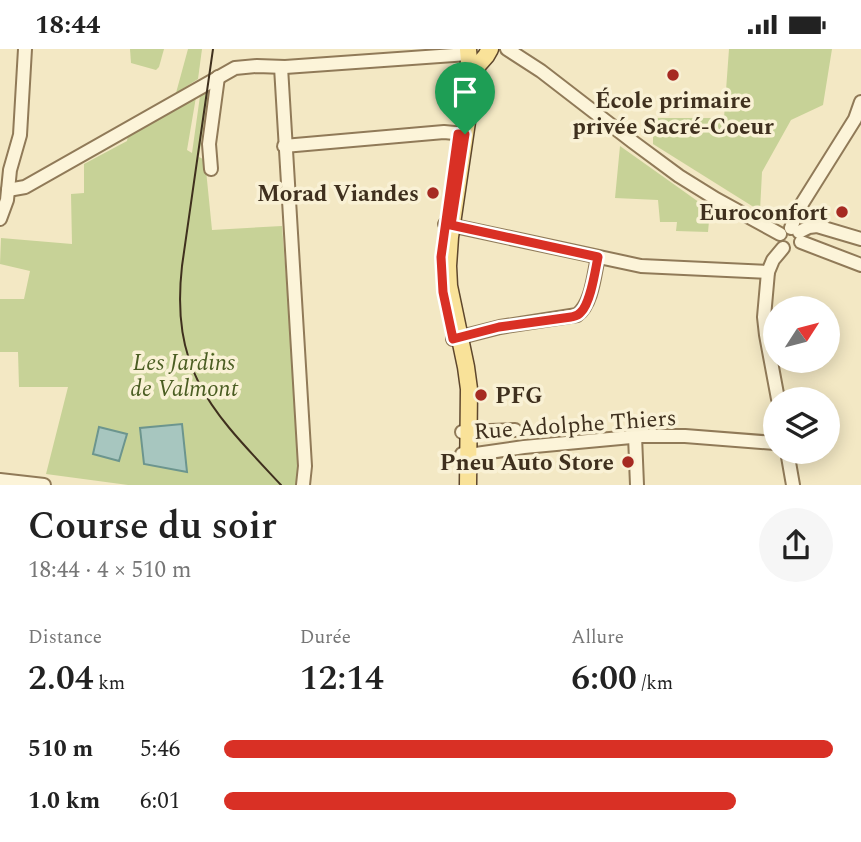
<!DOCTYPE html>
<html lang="fr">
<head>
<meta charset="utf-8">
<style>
	body { margin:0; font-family:Spectral,serif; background:#f6f6f6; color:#222; height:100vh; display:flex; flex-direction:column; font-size:26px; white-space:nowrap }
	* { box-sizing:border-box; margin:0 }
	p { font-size:23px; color:#767676 }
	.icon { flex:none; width:38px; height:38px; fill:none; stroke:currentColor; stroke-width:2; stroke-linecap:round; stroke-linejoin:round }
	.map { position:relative; height:436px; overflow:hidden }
	.drawer { display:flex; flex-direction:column; background:#fff; flex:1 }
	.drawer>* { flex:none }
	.needle { width:46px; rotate:54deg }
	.controls { position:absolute; left:763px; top:247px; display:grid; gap:14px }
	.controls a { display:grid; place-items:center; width:77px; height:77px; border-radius:50%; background:#fff; box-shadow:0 4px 18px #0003; font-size:35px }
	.pin { position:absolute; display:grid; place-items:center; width:60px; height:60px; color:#fff; margin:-72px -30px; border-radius:50% 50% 50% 0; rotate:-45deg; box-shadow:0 0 7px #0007 }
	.pin .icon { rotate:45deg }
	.round { display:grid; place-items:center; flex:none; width:74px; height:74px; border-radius:37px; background:#f6f6f6 }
	.head { display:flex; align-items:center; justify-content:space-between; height:119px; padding:0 28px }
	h1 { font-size:38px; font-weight:600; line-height:52px }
	.metrics { display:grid; grid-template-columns:repeat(3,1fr); gap:10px; height:119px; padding:7px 28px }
	.metrics div { display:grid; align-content:center }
	.metrics b { font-size:35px; font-weight:600 }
	.metrics small { font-size:19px; font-weight:400 }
	.metrics p { font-size:19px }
	ul { padding:0 28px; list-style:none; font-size:23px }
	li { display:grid; grid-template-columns:112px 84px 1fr; align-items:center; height:52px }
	li i { height:18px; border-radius:9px; background:#d93025 }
	.status { display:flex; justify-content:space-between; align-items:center; height:49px; padding:0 35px; background:#fff; direction:ltr }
	.status svg { height:19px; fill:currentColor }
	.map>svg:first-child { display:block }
</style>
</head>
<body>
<div class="status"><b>18:44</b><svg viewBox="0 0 49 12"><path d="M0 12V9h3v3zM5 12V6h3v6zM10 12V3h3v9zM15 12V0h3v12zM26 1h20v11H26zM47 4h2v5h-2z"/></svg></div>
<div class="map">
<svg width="861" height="436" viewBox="0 0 861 436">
	<rect width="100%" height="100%" fill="#f3e8c4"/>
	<g fill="#c7d297">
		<polygon points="130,0 164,0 159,18 156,21 131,14"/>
		<polygon points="188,0 202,0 198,30 176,44"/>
		<polygon points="729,0 832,0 823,56 791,71 762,123 760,162 653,95 653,69 724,69"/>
		<polygon points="209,41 199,108 205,111 212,181 282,177 302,429 296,436 128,436 46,425 68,338 19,338 18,303 0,303 0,250 24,250 30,222 0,215 1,189 72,195 71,145 84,144 84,115 127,92 128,86 196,48 187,101 192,104 200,47"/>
		<polygon points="620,97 710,161 708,183 676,182 677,173 660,173 658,151 615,149"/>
	</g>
	<g fill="#a7c6bf" stroke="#6c958e" stroke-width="2">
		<polygon points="182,375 187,423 144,415 140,379"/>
		<polygon points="99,378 127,385 119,412 93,405"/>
	</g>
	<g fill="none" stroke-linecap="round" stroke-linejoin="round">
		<defs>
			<g id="minor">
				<polyline points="507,0 541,22 633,93 679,127 716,150 780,185"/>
				<polyline points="281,18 305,417 303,436"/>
				<polyline points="284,97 444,83 465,85"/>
				<polyline points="211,120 209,95 218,28"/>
				<polyline points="8,141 25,138 235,19 257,17 285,18 468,5"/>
				<polyline points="0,170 7,151 10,121 20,86 25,0"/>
				<polyline points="445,175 641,217 768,223"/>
				<polyline points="791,179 798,161 855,70 861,53"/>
				<polyline points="799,183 809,178 817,177 861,190"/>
				<polyline points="801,193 861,216"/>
				<path d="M453,290L500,278L577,266C592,255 594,226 598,208"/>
				<polyline points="778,350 766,286 764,268 768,223 773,211 783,199"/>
				<polyline points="462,383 515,381"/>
				<polyline points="635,387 637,436"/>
				<polyline points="787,402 793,436"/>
				<polyline points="462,405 476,405 524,398 642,387 685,387 775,394"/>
				<polyline points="0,431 44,436"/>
			</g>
			<g id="major">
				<polyline points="467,28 469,12 468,0"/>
				<polyline points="468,436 469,340 466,318 449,237 448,217 450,188 473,32 478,16 486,7 490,0"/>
			</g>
		</defs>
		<use href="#minor" stroke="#907a58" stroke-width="16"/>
		<use href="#major" stroke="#5e472d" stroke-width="19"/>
		<use href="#minor" stroke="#fcf4d9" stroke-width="12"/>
		<use href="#major" stroke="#f9e299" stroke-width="16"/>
		<path stroke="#3f301e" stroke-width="2" d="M213,0L182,217C170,324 214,364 281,436"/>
	</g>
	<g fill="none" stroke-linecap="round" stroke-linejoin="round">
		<defs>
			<path id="route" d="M458,85H465L451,176L598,208C595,222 591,253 581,263C578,267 575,267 571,268L499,278L453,290L443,243L441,208Z"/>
		</defs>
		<use href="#route" stroke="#fff" stroke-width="14"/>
		<use href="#route" stroke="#d93025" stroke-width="9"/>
	</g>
	<g fill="#a62a22" stroke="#f9f1d5" stroke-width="2.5">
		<circle cx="673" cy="26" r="7"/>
		<circle cx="433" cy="144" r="7"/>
		<circle cx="842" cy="163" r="7"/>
		<circle cx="481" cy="346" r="7"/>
		<circle cx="628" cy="413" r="7"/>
	</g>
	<g text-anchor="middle" stroke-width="7" stroke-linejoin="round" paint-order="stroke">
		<g font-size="23" font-weight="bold" fill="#3f301e" stroke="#f9f1d5" text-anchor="end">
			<text x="673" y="59" text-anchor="middle">École primaire<tspan x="673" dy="26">privée Sacré-Coeur</tspan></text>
			<text x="419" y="152">Morad Viandes</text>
			<text x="828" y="171">Euroconfort</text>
			<text x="495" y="354" text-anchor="start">PFG</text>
			<text x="614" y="421">Pneu Auto Store</text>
		</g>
		<g font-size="23" font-style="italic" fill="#4a5d22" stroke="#f9f1d5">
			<text x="184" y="321">Les Jardins<tspan x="184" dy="26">de Valmont</tspan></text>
		</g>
		<g font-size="23" fill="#3f301e" stroke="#f9f1d5">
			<text transform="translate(575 375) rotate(-4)" y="8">Rue Adolphe Thiers</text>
		</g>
	</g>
</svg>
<div class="controls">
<a><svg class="needle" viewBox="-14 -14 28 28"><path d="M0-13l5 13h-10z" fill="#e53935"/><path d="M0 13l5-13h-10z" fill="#767676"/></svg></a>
<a><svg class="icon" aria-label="layers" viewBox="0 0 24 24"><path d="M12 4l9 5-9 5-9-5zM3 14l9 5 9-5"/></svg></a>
</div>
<div class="pin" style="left:465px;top:85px;background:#1e9e55"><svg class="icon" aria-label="arrive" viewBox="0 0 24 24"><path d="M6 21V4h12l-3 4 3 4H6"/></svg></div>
</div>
<section class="drawer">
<div class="head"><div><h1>Course du soir</h1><p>18:44 · 4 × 510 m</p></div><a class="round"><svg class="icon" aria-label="share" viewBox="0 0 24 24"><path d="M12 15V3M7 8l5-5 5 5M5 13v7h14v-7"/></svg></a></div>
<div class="metrics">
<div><p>Distance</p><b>2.04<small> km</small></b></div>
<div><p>Durée</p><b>12:14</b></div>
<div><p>Allure</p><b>6:00<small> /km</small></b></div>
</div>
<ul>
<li><b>510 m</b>5:46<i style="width:100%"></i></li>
<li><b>1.0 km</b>6:01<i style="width:84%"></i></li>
</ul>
</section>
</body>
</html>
